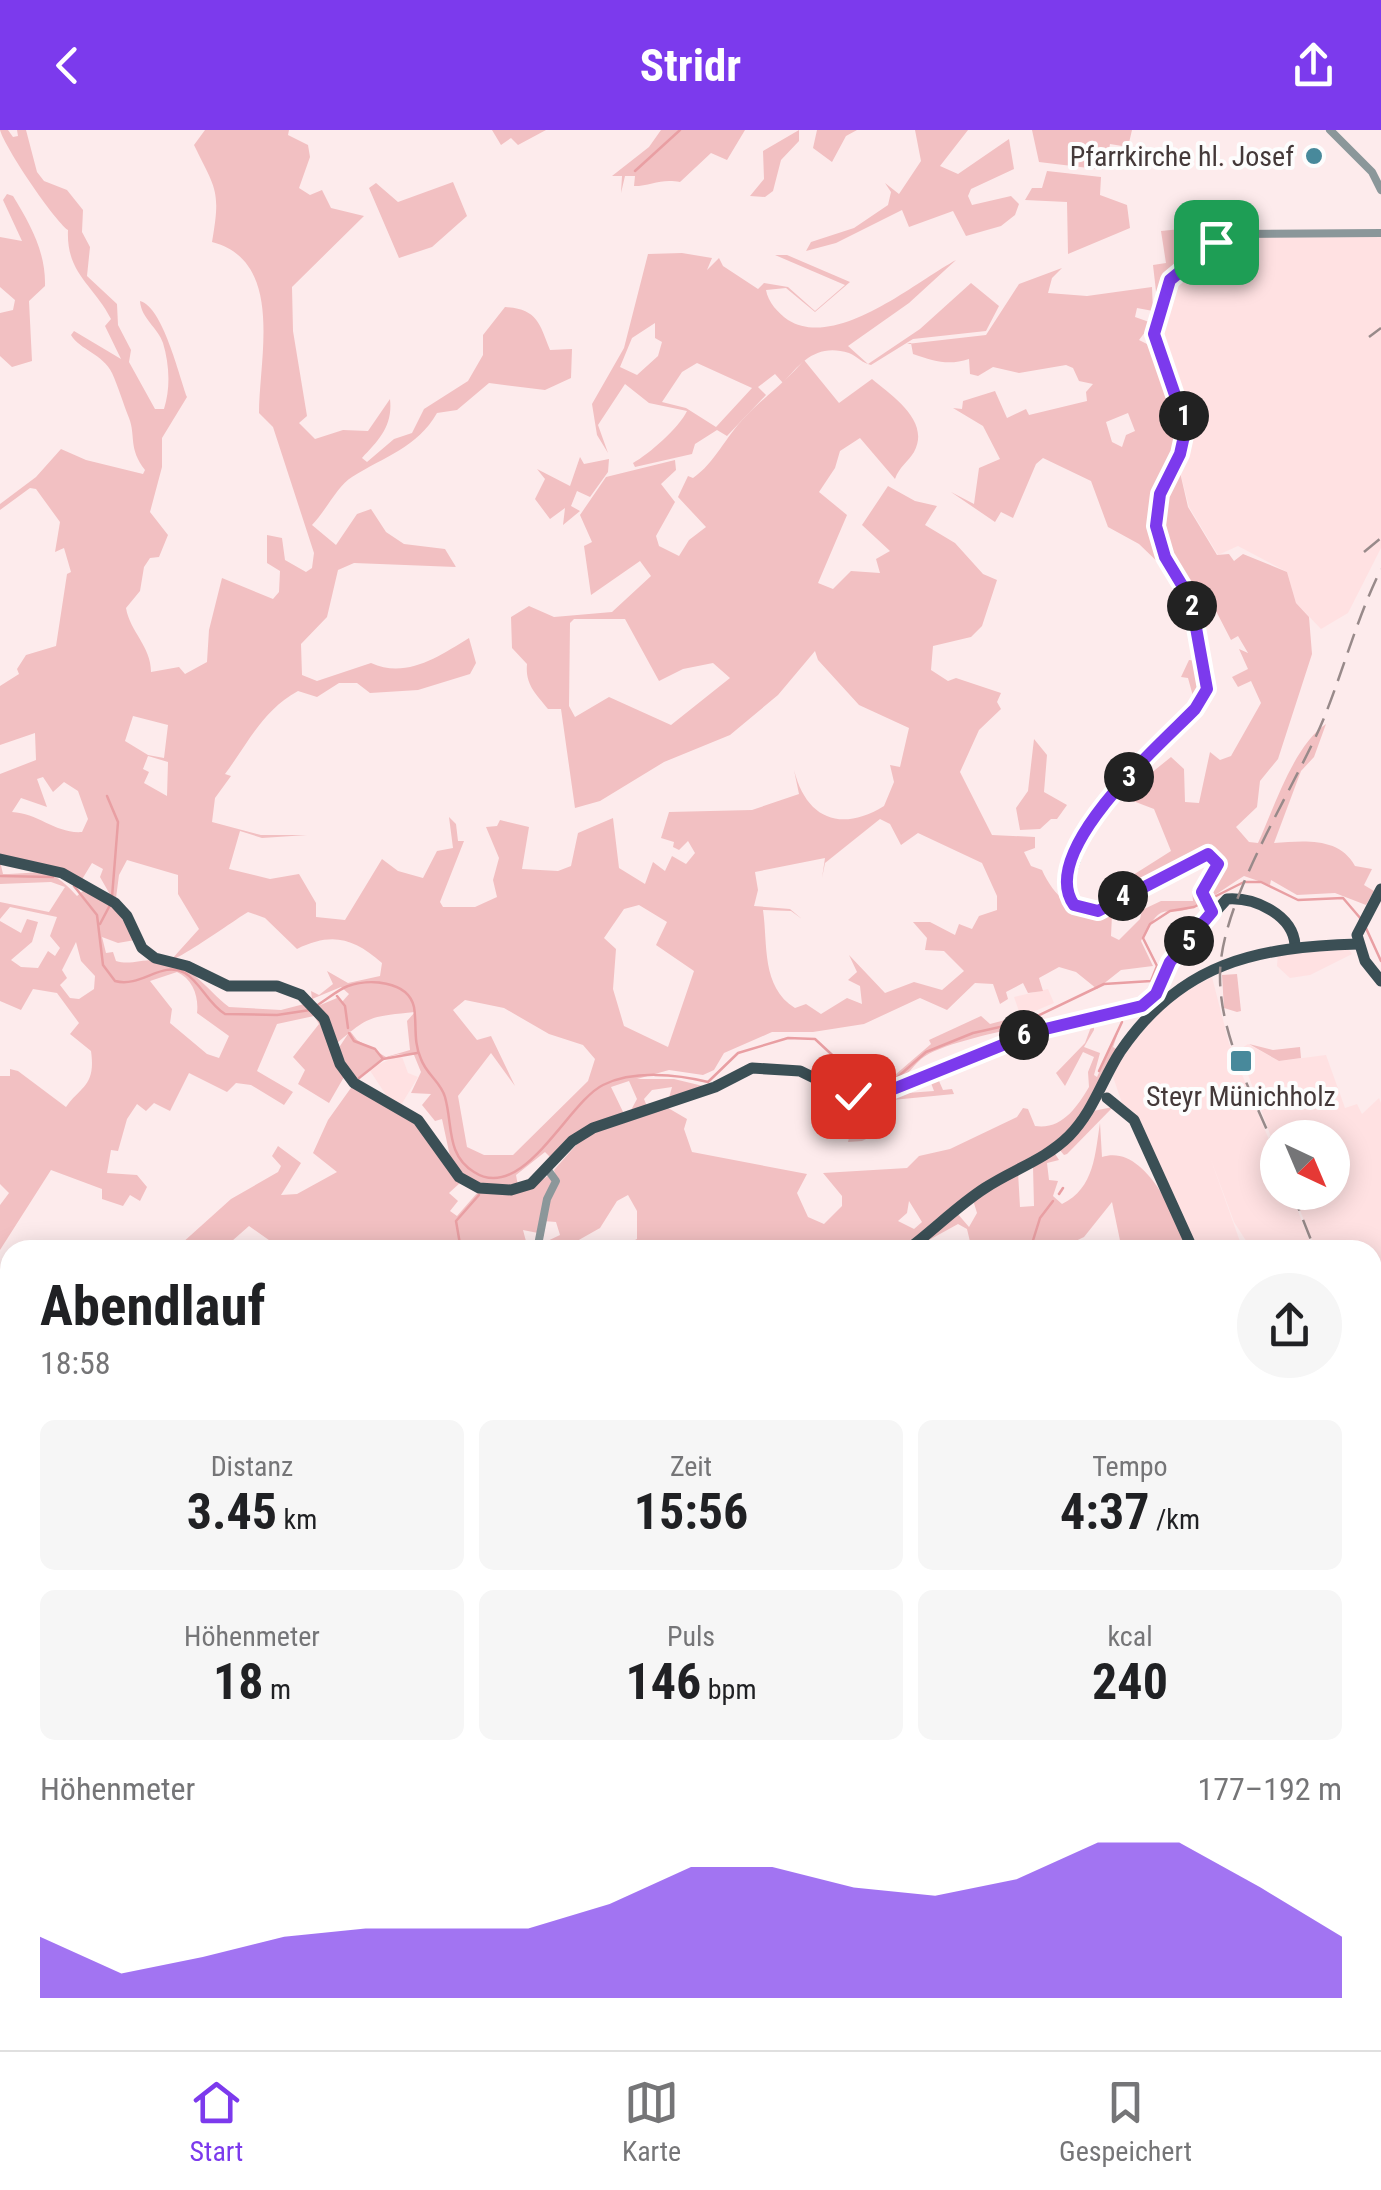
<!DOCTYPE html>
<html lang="de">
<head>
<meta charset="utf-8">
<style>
	body { margin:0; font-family:"Roboto Condensed",sans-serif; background:#f6f6f6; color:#202124; height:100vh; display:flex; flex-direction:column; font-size:38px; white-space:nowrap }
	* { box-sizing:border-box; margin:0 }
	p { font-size:32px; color:#757577 }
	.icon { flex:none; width:55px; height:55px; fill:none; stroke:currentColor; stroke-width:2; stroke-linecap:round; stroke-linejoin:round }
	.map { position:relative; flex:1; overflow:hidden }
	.sheet { position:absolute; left:0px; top:1110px; width:1382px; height:810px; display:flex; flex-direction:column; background:#fff; border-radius:30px 30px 0 0; box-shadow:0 5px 25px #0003 }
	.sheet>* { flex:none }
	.needle { width:65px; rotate:136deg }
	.tools { position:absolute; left:1260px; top:990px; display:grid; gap:20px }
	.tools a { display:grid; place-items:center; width:90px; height:90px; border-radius:50%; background:#fff; box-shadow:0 5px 25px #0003; font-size:50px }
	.pin { position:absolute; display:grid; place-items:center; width:85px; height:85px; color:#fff; margin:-42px; border-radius:20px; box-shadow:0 5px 15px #0006 }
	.km { position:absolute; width:50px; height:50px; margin:-25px; border-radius:50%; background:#222; color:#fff; font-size:28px; line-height:50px; text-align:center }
	.round { display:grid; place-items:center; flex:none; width:105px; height:105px; border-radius:52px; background:#f6f6f6 }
	.overview { display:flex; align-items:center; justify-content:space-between; height:170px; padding:0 40px }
	h1 { font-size:55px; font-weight:700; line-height:75px }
	.figures { display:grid; grid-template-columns:repeat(3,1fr); gap:15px; height:170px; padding:10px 40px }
	.figures div { display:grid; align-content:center; border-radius:15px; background:#f6f6f6; text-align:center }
	.figures b { font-size:50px; font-weight:700 }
	.figures small { font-size:28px; font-weight:400 }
	.figures p { font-size:28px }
	.chart { height:280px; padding:20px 40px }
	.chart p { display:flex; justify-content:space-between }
	.chart svg { width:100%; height:180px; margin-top:10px; fill:#7c3aed; opacity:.7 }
	header { display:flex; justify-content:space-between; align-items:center; height:130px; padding:0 40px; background:#7c3aed; color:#fff; font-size:45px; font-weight:700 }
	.tab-bar { display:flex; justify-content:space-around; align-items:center; height:140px; border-top:2px solid #e0e0e0; background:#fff; font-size:28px; color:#757577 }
	.tab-bar a { display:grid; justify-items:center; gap:5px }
	.tab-bar .current { color:#7c3aed }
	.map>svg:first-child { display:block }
</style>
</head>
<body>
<header><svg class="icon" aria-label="back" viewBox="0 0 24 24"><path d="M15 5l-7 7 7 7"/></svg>Stridr<svg class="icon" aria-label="share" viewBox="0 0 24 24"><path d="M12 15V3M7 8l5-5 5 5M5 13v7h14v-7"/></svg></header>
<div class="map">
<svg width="1381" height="1920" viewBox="0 0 1381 1920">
	<rect width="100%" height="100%" fill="#fdebec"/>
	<g fill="#ffe1e2">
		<polygon points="1381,106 1381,418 1348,483 1321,499 1296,473 1287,442 1238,416 1218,425 1189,377 1179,338 1187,302 1184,277 1157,208 1166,163 1184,137 1234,107"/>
		<polygon points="1347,817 1352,824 1310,845 1290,848 1277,836 1278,822"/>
		<polygon points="1212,847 1229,913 1277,1029 1278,1062 1291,1063 1313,1120 1252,1120 1234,1092 1210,1027 1243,1120 1197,1120 1136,984 1122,973 1112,944 1120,929 1152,889 1184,862"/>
		<polygon points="1048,859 1054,873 1021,887 1014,867"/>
		<polygon points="1248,914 1279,931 1326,925 1345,978 1357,974 1362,984 1379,968 1381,973 1381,1237 1373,1223 1372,1120 1316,1120 1293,1063 1332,1062 1332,1008 1278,1008 1277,1023 1239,920"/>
		<polygon points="401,924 408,943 418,947 401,975 386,965 369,939"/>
		<polygon points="1372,1232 1381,1251 1381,1293 1373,1299"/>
		<polygon points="1381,1298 1381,1375 1373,1363 1373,1303"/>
	</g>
	<g fill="#f2c0c2" fill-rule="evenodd">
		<path d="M0,0H8L13,7L18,6L17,0H26L37,42L44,51L67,60L83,80L82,102L90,117L87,146L117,174L118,195L131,220L129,232L155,279H164C171,257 169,233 163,213C158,198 141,188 140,171C163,177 179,246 187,267L162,308V337L150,382L168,405L159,427L150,428L144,437L140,461L126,478C130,502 151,516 151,542L179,537L185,544L207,532L209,500L222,448L273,469L279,462L280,441L267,433V405L282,408L285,430L306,442L312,438L314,423L273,297L259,283C259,228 285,131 212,112C221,60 216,60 194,15L205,0H289L288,5L308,15L310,27L299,58L310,65L322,60L331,78L364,86L292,157L293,201L307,286L299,293L315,309L343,300L368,301L390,269C393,296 379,310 362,328L367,332L394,309L412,303L424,279L468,251L483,225V205L505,177C537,179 539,192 550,220L572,219L571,248L545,260L489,253L457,280L437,283C417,318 385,326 352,347C338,355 325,382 312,395L336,415L357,384L371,379L386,402L404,414L445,419L456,437L354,433L338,440L327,487L301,514L302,545L317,551L371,533C406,549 438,527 469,508L476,533L470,544L418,560L370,563L357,553H339L317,567L298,561C262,581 249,612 225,644L231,646L215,668L212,692L261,705H307L262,708L240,701L229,739L270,749L299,744L316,773V787L345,790L382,729L398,741L423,748L437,721L453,718L449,687L456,694L458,711H464L440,772L443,777H475L497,767L493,750L499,728L486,697L497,696L500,690L529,697L522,739L558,741L571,736L578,703L613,688L619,738L645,754L653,732L665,741L672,726L686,734L695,723L688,711L679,720L673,717L674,712L661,708L669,682L752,680L799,664L794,640C806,688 840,703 884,676L894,652L890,635L900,637L909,598L859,575L818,530L815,521L778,565L730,605L664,632L600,671L575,678L561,579H548C536,564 525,555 527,534L512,518L511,487L529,476L554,487L612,482L651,446L640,431L591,465L584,416L592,412L580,385L606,347L675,330L676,340L661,354L675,372L656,406L659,416L679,426L689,410L706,397L678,367L688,346L693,348C715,333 726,306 745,287C765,266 786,252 804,230L839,273L872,249C892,266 931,291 914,322C908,332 899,337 895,349L860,308L840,321L835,338L819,362L847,385L818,453L833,459L851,441L880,443L876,429L890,421L862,395L888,356L915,371L937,376L925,395L955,413L983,444L997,450L982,496L971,507L933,516L931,540L948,551L956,548L1001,563L997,572L1001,579L979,600L960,642L992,705L1035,707V718L1024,722L1031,736L1042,740C1054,767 1073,781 1101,789L1105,781L1096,777L1122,752L1171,721L1154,679L1133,671L1140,652L1171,627L1184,639L1185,672L1199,673L1210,622L1220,630L1231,626L1261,573L1251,551L1238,557L1232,547L1248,539L1239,519L1248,523L1238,506L1231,510L1216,481L1208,483L1210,494L1200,502L1194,474L1207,472V462L1190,463L1161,426L1165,439L1139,414L1108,397L1091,351L1043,328L1036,334L1013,388L1001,382L995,392L951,362L974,374L979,338L1000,329L983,296L953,278L962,279L963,271L995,261L1007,288L1026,279L1029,285L1087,271L1086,262L1093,254L1079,251L1073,238L1066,235L1019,243L993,237L978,246L970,244L969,229C948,236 934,231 913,224L911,213L907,214L986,205L1019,154L1062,138L1052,148L1048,163L1087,166L1152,157L1153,181L1137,178L1135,187L1152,193L1139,210L1153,217L1187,304L1179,338L1188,377L1217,425L1229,424L1234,431L1243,424L1287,442L1296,473L1309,487L1312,524L1278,629L1260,651L1257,677L1236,697L1249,712L1258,713C1276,673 1294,616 1326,594L1314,627L1301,641L1274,713C1305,711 1339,707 1355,736L1372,739L1364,755L1374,761L1366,775L1335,763L1297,765L1271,750L1270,755L1244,746C1228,756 1212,768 1196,776C1164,791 1165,764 1141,811L1153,836L1121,840L1097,859L1076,842L1059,837L1039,848L1043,861L1028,863L1023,853L1006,862L1008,869L1000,874L993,854L975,853L947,880L920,868L864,894L813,902H772L724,923L714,940L703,945L669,940L637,949H674L703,956L669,968L672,957L652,960L644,969L648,979L631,980L637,969L629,951L611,957L625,986L609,990L553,1030L545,1022L516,1045L518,1056L473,1054L451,1031L442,989L435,991L422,975L431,964L411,963L421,942L414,925C392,920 369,934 357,953L338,919L350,901L357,910L386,927L410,920L407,891L415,882C369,887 370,885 336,914L318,876L337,868L342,872L349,864L341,857L312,869L311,861L319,865L333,854L327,841L348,853L380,846L382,833C353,808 332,802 297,819L265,788L248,782C233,791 180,829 171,830L199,799L178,764V745L127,730L119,745L116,768H112L100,747L103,739L92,733L81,751L0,728V644L36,630L35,603L0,615V556L19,544L17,539L26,525L56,516L67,444L71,442L64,418L55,422L60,392L36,359L30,358L0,380V374L36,347L61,319L86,330L143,344L145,340C128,318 136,306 129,288C123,273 118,256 112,243C103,224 80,220 71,205L74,201L121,229L105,196L111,189C94,155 66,144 68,100C54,90 5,18 0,0ZM1128,283L1135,301L1126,305L1122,317L1112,312L1106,292ZM625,489L659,551L683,539L713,533L730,548L671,595L609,567L575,587L569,576L570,493L574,489ZM133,586L168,595L164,628L148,625L125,611ZM148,626L168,632L167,666L144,653L149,642L143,639ZM43,647L53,662L64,652L78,661L88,689L82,702C56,704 38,683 12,682L21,668L47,677L37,649ZM880,689L890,694L901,715L918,703L982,733L997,766V780L979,786L972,799L959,794L955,805L930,792H913L927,808L925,820L944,821L964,841L942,860L914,852L885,863L849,825L857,842L848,850L860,856L862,874L847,868L821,884L806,874L795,878C761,857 768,814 763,780L791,781L802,789L790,779L754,776L758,760L755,742L825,728L822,748L825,733ZM1207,720L1217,725L1221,733L1205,758L1192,760L1193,771H1161L1142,780L1140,789L1119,810L1111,806L1112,785L1130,770V760L1165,745L1170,751ZM639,775L667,792L656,815L694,841L668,917L624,896L613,859L616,819L604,808L624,779ZM465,870L504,878L549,904L583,915L595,929L588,951L513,1025H484L467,1017L458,966L491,923L515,956L491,906L477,910L453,880Z"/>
		<polygon points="492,0 546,0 518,15 511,8 501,15"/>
		<path d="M661,0H745L727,30L711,23L680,52C661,48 651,56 634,56L635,46H625L621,63L622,46H612L649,17Z"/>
		<polygon points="799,0 799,11 781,30 773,61 765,67 750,66 764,49 763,21"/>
		<polygon points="817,0 857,0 846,6 832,32 813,18"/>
		<polygon points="915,0 968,0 940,36 958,44 1009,9 1014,39 971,59 968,66 972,75 1011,66 1019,74 1015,85 1001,96 966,106 953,81 909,97 902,80 836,113 806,121 811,112 854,98 888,75 891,62 885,53 899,64 921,31"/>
		<polygon points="1032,0 1132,0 1128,17 1110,14 1105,40 1039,32"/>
		<polygon points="1047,41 1101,47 1100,65 1127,75 1130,98 1068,124 1067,72 1025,70 1032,58 1042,58"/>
		<polygon points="453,52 467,86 432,117 399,128 369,58 376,53 398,72"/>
		<path d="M7,64L13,66C30,94 46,122 45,156L29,171L32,231L12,237L0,226V183L13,180L15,170L0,157V107L22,111L3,70Z"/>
		<polygon points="1181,99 1186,129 1170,144 1157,170 1153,135 1166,133 1161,101"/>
		<path d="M682,123L712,128L707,140L719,128L723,136L758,159L764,153L788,157L815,181L845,155L775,125H787L850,152L815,182L786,158L766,160C768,172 778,183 788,190C836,220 914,153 956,130L909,173L848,216L868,234L920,199L971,153L999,176L986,201L913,209L871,235C862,233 858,227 849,223C817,213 801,232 783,253L775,244L758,257L766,265L727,306L717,300L695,314L692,324L635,337L633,333C649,324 679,298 687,281L649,273L625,254L598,295L608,323L597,305L592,274L624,218L648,124ZM655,193V208L662,212L658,226L637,245L620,237L632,208ZM697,233L752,258L716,297L686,278L662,272L682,242Z"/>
		<polygon points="580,327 584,334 609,329 608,342 590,367 577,361 571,376 580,381 563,395 565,378 550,389 535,369 545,349 537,339 570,356"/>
		<polygon points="1189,530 1198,531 1205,551 1201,566 1193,566 1188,548 1181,547"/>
		<polygon points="1034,609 1047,625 1044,662 1067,675 1057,689 1051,689 1040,699 1020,700 1016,678 1028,661"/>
		<path d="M0,731L3,744C42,744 48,734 77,766L85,759L114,775L135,810L118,813L102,807L106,823L113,822L116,831C129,835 139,830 154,830C190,830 205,859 229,877L281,880L308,873L317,884L344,947L329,973L298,954L305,940L293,927L319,894L314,886L277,894L257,941L293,962L284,975L251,955L236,953L227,962L189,943L170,981L154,973L146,981L137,974L127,989L118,1021L111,1020L107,1043L137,1045L147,1057L140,1071L130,1065L123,1076L102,1069V1059L51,1040L0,1120V1075L9,1063L0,1054V946H10V939L18,941L66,977C81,956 96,956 91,921L70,904L79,893L57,863L33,859L21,880L0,871V791L21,803L27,789L38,792L32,812L11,830L21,837L38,838L48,821L55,826L60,818L50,806L57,787L10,777L0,789V772L49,782L65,757L51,752L0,754ZM76,812L81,831L95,846L94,859L79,869L70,868L60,855L67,848L62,840ZM177,842C193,849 199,867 197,883L229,906L219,928L207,924L170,893L172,879L150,851Z"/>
		<polygon points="1237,844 1241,881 1237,882 1224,878 1222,845"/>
		<path d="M981,886L990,894L1013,888L1017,898C993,903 938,915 921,929C911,938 905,949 893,956L888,951L931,914L929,910Z"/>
		<path d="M1094,889V900L1084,917L1100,923L1094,945L1097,947L1121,894L1113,917L1118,920L1100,959L1062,1009L903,1120H738L732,1115L718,1120H616L637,1109V1081L628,1065L617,1071L600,1098L577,1111L584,1120H539V1115L560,1105L556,1092L543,1091L557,1050L554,1040L585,1005L663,975L687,989L684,999L692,1022L807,1044L797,1063L808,1087L824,1094L842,1076V1066L823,1043L907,1038L919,1026L950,1019L1017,987L1023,978L1028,979L1035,996C1062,1000 1077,977 1089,957L1088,942L1094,927L1083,922L1065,956L1056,943L1085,913ZM909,1071L922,1092L914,1099L898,1091L907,1083Z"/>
		<polygon points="1249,914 1273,920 1300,917 1301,928 1279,931"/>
		<polygon points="935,942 943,960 952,959 954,964 882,971 883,1001 862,1011 848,1012 858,969 903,956 907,963 934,961 928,945"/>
		<polygon points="353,955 412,989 461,1052 449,1063 458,1071 450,1081 457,1086 478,1062 534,1056 549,1045 554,1051 538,1103 523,1100 527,1115 518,1120 283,1120 249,1096 232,1111 244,1120 204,1120 200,1113 188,1120 153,1120 181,1114 231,1069 278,1042 281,1036 272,1026 278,1016 301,1033 281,1065 297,1064 337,1042 313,1023 328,990"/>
		<polygon points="1113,977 1067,1024 1064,1025 1059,1019 1093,981"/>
		<path d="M1100,993L1102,1027C1145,1013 1175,1086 1190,1120H1122L1112,1072L1084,1107L1057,1120H972L967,1099L958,1094L911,1120L957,1083L969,1097L977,1083L973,1070L1018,1042L1020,1077L1034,1076L1033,1037L1054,1022L1059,1030L1047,1033L1049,1050L1058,1051L1053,1066L1062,1074C1095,1058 1095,1023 1100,993Z"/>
		<polygon points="0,1309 10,1315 10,1442 4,1447 10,1493 0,1495"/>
		<polygon points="1372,1376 1381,1388 1381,1508 1373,1490"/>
		<polygon points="1373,1604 1381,1626 1381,1792 1373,1784"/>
		<polygon points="0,1795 10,1800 10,1910 257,1910 261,1918 0,1920"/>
		<polygon points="287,1910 377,1910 375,1920 338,1920 331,1915 326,1920 278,1916"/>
		<polygon points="429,1910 504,1910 509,1920 448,1920"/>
		<polygon points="1156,1910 1243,1910 1248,1920 1164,1920"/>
	</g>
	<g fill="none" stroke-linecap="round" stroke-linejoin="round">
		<g stroke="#e99fa3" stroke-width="2.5">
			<polyline points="635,41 680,0"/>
			<polyline points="1217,91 1227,99"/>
			<polyline points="1230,99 1235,100"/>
			<polyline points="107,666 118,692 112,767"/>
			<polyline points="0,746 53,747"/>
			<path d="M74,756L97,785L103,835L115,851C142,858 161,830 185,843C201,853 208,874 225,884L277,885L310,880"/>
			<polyline points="100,794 110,775"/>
			<polyline points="1365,796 1381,831"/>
			<polyline points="337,866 345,876 348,898"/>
			<path d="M316,876C326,870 339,859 348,856C368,849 408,850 414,877C417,894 413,912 421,929C426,944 441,952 445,967C453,995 446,1025 474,1042C523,1074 568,972 603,955C633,940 677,944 708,952L738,923L788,908L815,909L858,949L880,957"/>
			<polyline points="349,903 354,911 375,919 383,929 417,923"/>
			<polyline points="1099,941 1122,892"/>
			<polyline points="359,948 383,929"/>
			<polyline points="892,952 926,922 973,903 1027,891 1104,854 1151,851 1157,836 1143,808 1150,794 1170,781 1194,777 1244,752 1261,752 1298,770 1343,768 1361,789"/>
			<polyline points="1059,1064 1063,1058"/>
			<polyline points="451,1120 461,1120 456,1091 479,1065"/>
			<polyline points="1030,1120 1040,1088 1053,1071"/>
			<polyline points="0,1353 10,1354"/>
			<polyline points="0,1443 10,1436"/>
			<polyline points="1375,1712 1381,1713"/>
		</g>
		<g stroke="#8b979a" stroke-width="8">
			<polyline points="1330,0 1372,42 1381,60"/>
			<polyline points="1212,782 1203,761 1219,734 1208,724 1139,756 1098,781 1077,778 1067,760 1091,688 1195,579 1208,554 1191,471 1165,427 1156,396 1159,368 1186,303 1176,259 1155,208 1166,157 1187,133 1238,104 1381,103"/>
			<polyline points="537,1120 547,1069 556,1051 548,1040"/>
			<polyline points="0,1497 10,1494"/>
			<polyline points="1372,1731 1381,1735"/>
		</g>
		<g stroke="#3b4f55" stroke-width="11">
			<path d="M0,729L62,743L115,773L127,786L142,818L155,828L187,836L228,856H277L301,865L324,889L340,934L354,953L418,990L459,1047L479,1058L511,1060L531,1054L572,1011L593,998L715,957L752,938L800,941L849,965L869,967L1037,901L1142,877L1156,863L1174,827L1227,769C1255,767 1293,785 1295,815"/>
			<polyline points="1381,759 1357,805 1365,831 1381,851"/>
			<polyline points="1107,968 1134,990 1193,1120"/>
			<path d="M907,1120C934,1100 957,1076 985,1058C1012,1040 1045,1030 1069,1006C1093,982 1102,950 1120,922C1181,832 1257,817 1358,814"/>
			<polyline points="1372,1369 1381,1381"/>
			<polyline points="266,1920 281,1910"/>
			<polyline points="821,1920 822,1910"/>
		</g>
		<g stroke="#988a8a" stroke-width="2.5" stroke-dasharray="20 10" stroke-linecap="butt">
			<polyline points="1369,207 1381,198"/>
			<polyline points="1364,422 1381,408"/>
			<path d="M1278,1026C1256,971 1220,908 1220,847C1219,772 1294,660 1324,588C1344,538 1357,488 1381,439"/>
			<polyline points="1292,1062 1315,1120"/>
			<polyline points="1372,1229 1381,1243"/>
		</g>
	</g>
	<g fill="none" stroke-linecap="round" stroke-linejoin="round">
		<defs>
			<path id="route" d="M853,966H876L1037,901L1142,876L1156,864L1170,832L1212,782L1202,762L1218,734L1208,724L1098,781L1074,775C1036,722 1161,614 1195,579L1207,559L1191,470L1165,427L1156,396L1160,364L1180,324L1186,297L1154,204L1170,150L1216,112"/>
		</defs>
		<use href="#route" stroke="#fff" stroke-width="20"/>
		<use href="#route" stroke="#7c3aed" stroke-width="12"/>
	</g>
	<g fill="#48899b" stroke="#fdfdfd" stroke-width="4">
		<circle cx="1314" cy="26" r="10"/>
		<rect x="1229" y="919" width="24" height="24" rx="5"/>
	</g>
	<g text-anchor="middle" stroke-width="8" stroke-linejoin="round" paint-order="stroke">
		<g font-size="28" fill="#443939" stroke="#fdfdfd" text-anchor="end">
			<text x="1294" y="36">Pfarrkirche hl. Josef</text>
			<text x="1241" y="976" text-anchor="middle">Steyr Münichholz</text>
		</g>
	</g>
</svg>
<div class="tools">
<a><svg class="needle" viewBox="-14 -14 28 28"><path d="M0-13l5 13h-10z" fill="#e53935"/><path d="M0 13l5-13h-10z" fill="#757577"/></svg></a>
</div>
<div class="pin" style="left:1216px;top:112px;background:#1e9e55"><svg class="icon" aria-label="arrive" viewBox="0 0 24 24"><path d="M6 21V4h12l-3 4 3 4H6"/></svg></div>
<div class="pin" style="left:853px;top:966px;background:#d93025"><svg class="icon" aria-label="check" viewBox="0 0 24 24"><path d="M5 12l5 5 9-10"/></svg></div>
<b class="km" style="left:1184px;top:286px">1</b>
<b class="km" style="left:1192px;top:476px">2</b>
<b class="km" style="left:1129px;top:647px">3</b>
<b class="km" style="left:1123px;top:766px">4</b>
<b class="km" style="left:1189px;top:811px">5</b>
<b class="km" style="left:1024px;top:905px">6</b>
<section class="sheet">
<div class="overview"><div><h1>Abendlauf</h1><p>18:58</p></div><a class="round"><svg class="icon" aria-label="share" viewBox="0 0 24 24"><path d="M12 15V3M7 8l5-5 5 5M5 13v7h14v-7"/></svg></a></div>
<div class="figures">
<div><p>Distanz</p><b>3.45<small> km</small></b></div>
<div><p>Zeit</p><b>15:56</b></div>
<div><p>Tempo</p><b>4:37<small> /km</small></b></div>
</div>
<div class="figures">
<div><p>Höhenmeter</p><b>18<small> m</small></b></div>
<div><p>Puls</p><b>146<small> bpm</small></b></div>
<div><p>kcal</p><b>240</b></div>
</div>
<div class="chart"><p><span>Höhenmeter</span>177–192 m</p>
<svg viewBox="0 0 160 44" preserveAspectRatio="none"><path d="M0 44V29L10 38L20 34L30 29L40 27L50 27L60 27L70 21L80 12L90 12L100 17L110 19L120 15L130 6L140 6L150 17L160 29V44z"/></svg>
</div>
</section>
</div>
<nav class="tab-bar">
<a class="current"><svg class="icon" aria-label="home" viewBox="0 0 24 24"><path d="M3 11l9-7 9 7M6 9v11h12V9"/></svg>Start</a>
<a><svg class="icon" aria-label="map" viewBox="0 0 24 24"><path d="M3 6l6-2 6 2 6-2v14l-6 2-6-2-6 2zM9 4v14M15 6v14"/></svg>Karte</a>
<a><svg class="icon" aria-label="saved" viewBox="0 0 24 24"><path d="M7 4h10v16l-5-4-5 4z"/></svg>Gespeichert</a>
</nav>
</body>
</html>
